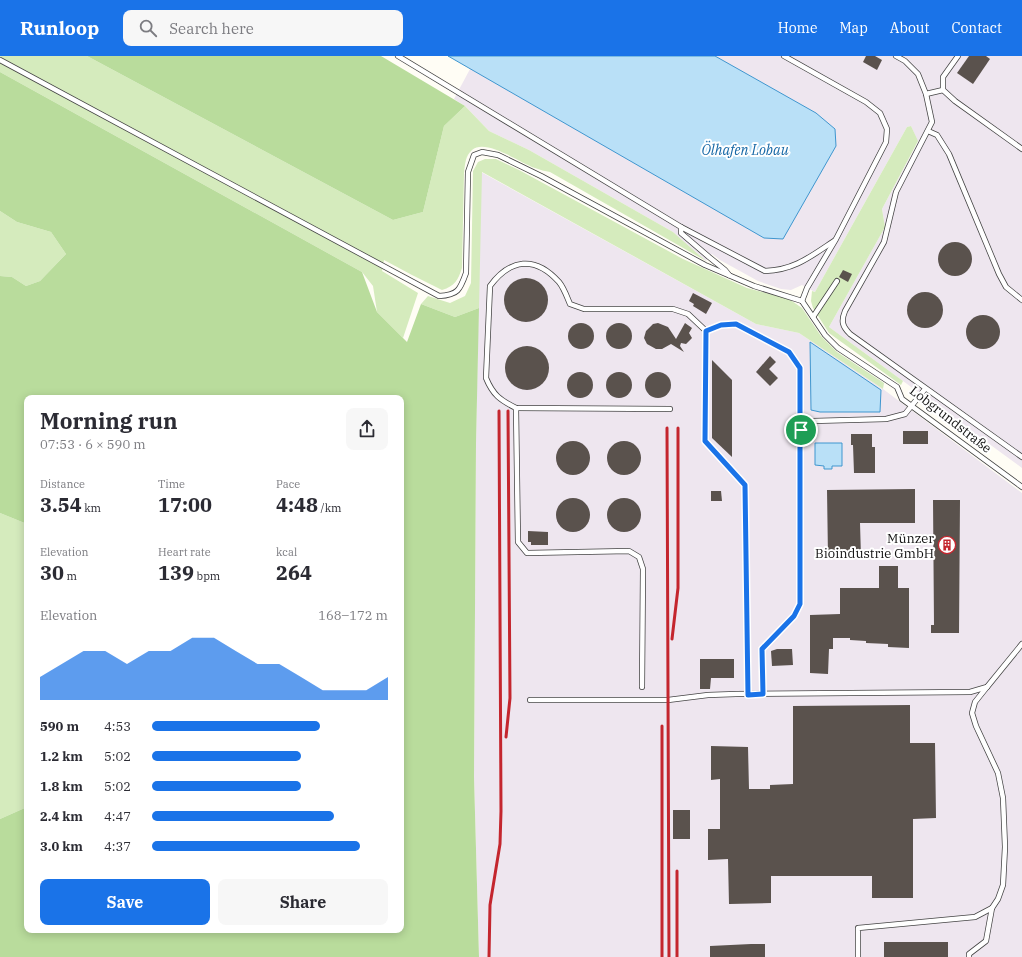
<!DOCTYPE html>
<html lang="en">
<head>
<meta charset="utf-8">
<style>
	body { margin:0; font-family:"IBM Plex Serif",serif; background:#f7f7f7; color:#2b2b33; height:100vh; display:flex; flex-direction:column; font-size:15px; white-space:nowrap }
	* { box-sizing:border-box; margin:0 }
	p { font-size:13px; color:#7c7c81 }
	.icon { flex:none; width:22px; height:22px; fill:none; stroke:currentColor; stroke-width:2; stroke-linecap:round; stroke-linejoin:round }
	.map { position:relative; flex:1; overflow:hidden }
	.side { position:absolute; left:24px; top:339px; width:380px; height:538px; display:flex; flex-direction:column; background:#fff; border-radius:8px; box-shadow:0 2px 10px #0003 }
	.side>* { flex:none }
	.pin { position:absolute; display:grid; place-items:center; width:34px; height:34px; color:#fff; margin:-17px; border:2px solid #fff; border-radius:50%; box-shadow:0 1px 4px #0007 }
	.round { display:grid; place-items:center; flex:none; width:42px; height:42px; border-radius:8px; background:#f7f7f7 }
	.head { display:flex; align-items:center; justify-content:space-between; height:68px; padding:0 16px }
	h1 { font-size:22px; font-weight:800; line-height:30px }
	.metrics { display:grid; grid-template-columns:repeat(3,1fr); gap:6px; height:68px; padding:4px 16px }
	.metrics div { display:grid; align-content:center }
	.metrics b { font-size:20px; font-weight:800 }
	.metrics small { font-size:11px; font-weight:400 }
	.metrics p { font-size:11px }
	.chart { height:112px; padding:8px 16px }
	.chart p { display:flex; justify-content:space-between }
	.chart svg { width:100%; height:72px; margin-top:4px; fill:#1a73e8; opacity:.7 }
	.cta { display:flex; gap:8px; margin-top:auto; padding:8px 16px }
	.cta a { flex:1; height:46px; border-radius:8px; background:#1a73e8; color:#fff; font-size:16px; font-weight:800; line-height:46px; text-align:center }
	.cta a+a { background:#f7f7f7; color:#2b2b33 }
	ul { padding:0 16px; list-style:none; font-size:13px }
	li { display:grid; grid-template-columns:64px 48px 1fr; align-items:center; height:30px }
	li i { height:10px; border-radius:5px; background:#1a73e8 }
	header { display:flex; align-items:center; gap:24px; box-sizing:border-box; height:56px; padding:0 20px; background:#1a73e8; color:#fff }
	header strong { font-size:19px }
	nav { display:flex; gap:22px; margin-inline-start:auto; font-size:14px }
	.search { width:280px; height:36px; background:#f7f7f7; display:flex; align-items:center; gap:10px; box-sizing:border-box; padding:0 14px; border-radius:8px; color:#7c7c81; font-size:15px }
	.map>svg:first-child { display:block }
</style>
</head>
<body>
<header>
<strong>Runloop</strong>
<div class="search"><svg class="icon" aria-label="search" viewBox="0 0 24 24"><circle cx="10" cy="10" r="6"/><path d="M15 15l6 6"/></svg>Search here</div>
<nav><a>Home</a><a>Map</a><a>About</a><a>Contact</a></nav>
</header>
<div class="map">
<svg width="1022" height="901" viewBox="0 0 1022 901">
	<rect width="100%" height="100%" fill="#fffdf5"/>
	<g fill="#eee6ef">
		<polygon points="477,0 1022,0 1022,412 829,271 885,171 882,153 918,86 911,70 907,71 815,236 802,229 791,234 781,233 758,225 720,204 712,198 706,205 673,176 529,94 489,75 465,50 454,43"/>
		<polygon points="481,116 756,268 799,277 883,333 1022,437 1022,901 479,901 474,721 476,387"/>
	</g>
	<g fill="#d5ebbd">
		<path d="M0,0H87L393,164L423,156L444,70L465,50L489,75L529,94L673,176L706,205L550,116C545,115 540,114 535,112C520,107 486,82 472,94C465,100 465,109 464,117L462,212C458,224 455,230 442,234L412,219L384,204L382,215L418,237L403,282L377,256L373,230L362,216L0,16Z"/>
		<polygon points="911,70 918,85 882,153 885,171 829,271 903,325 901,329 829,277 813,252 811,245 812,235 815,236 907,71"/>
		<polygon points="485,103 496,103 519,114 683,203 747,232 789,243 802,252 821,280 837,296 884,327 883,333 799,277 756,268 482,116 479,252 455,261 421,248 428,240 450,247 465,240 471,227 473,115 478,106"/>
		<polygon points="0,155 17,166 51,176 66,198 40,225 26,230 12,221 0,220"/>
		<polygon points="0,457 27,468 27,751 0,763"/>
	</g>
	<g fill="#b9dc9c">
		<polygon points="87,0 381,0 465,50 444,70 423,156 393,164"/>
		<polygon points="0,16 362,216 377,256 407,286 421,248 455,261 479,252 476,387 474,721 479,901 0,901 0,763 27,751 27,874 401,874 401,342 27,342 27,468 0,457 0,220 12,221 26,230 40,225 66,198 51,176 17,166 0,155"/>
	</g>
	<g fill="#b9e0f7" stroke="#3f96cf">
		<polygon points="448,0 715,0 816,57 835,73 836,90 783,183 764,182"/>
		<polygon points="810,286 881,334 880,356 820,356 811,354"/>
		<polygon points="815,387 842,387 842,410 832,410 832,413 824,413 824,410 815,409"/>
	</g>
	<g fill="#5a524d">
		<polygon points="866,0 875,0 882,4 877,14 863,6"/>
		<polygon points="969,0 986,0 990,3 973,28 957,17"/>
		<circle cx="955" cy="203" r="17"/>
		<polygon points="843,214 852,218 848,226 839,221"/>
		<circle cx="526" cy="244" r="22"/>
		<circle cx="925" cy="254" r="18"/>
		<polygon points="693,237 712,247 706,258 693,250 694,248 689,245"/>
		<circle cx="983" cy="276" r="17"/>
		<circle cx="619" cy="280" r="13"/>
		<circle cx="581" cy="280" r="13"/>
		<polygon points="658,267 668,271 676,283 685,267 692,272 689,277 692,282 686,288 681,287 680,290 684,296 671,288 662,293 656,293 647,288 644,282 646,275 653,268"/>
		<circle cx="527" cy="312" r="22"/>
		<polygon points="770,300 776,306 769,313 778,322 770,330 756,316"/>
		<polygon points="712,304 732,324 732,401 712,382"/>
		<circle cx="658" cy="329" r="13"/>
		<circle cx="619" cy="329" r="13"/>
		<circle cx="580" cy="329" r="13"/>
		<rect x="903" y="375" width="25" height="13"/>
		<polygon points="851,378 872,378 872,391 875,391 875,417 854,417 853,389 851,389"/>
		<circle cx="624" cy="402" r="17"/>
		<circle cx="573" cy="402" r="17"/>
		<polygon points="915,433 915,467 860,467 861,501 828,501 827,434"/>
		<polygon points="711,435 721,435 722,445 711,445"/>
		<circle cx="624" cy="459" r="17"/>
		<circle cx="573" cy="459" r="17"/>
		<polygon points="933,444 960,444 959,577 931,577 931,569 934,569"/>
		<polygon points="528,475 548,476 548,489 531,489 531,486 528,486"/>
		<polygon points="879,510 898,510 898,532 909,532 909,592 888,591 888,588 866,587 866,585 850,584 850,582 833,582 833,593 829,593 828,618 810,617 810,559 840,558 840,532 879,532"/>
		<polygon points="777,593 792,593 793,609 772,610 771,595"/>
		<polygon points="700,603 734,603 734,622 711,622 710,633 700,633"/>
		<polygon points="910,649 910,687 935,687 936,762 913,763 913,842 872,842 872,820 771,820 771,847 729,848 728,803 708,804 708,773 720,773 720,723 711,724 711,690 748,691 749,733 770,733 770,729 793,728 793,650"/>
		<rect x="673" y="754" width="17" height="29"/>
		<rect x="884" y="886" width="64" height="15"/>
		<polygon points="751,888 765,888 765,901 710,901 710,890"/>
	</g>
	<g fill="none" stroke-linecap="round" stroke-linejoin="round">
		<defs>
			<g id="lane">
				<polyline points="398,0 681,171 681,177 709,201 725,214 729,219"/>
				<polyline points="784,0 866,46 880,57 887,73 886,86 836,183 807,232 802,245"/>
				<path d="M896,0L905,5L918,18L926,38L932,66L896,136L884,186L845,255C841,265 842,270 850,278L1022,401"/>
				<polyline points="958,0 943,21 943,34 955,45 1022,93"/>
				<path d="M0,4L439,240C458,239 460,234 466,217L468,116L474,99L482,96L498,99L541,120L705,209L754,230L802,245"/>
				<polyline points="926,38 943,34"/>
				<polyline points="928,75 937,79 949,98 999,218 1006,231 1022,244"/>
				<path d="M681,171L765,215C794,214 810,201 834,185"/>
				<polyline points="802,245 825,279 838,292 897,331 902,343 1022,431"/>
				<polyline points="813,261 837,225"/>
				<polyline points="516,352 518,486 527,497 629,495 639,501 643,513 642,631"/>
				<path d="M670,353L516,352C500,344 493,339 486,322L490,230C510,203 535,199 559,226C564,232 567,241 570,248L584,253H673L688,258L706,275"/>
				<polyline points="763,638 762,593 794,560 800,548 801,374 806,367 813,365 886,363 905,358 925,333"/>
				<polyline points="748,639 745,429 705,385 706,275 721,269 736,268 789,296 800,312 801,374"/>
				<polyline points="530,644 668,644 708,639 736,638 970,636 987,631 1022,588"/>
				<polyline points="858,901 858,872 975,861 992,852"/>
				<polyline points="969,901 969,898 986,885 992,852 998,843 1003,829 1005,791 1003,742 998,717 976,670 972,657 975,646 987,631"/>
			</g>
		</defs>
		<use href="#lane" stroke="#444" stroke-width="6"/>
		<use href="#lane" stroke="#fff" stroke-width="4.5"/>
		<g stroke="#c4262e" stroke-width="3">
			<polyline points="667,372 669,901"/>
			<polyline points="672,583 678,532 678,372"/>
			<polyline points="662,670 662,901"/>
			<polyline points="506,681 510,642 508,355"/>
			<polyline points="677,815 677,901"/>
			<polyline points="489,901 490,849 500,788 501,755 499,355"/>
		</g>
	</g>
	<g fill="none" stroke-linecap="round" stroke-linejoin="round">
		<defs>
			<polygon id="route" points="736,268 789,296 800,312 800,548 794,560 762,593 763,638 748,639 745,429 705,385 706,275 721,269"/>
		</defs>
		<use href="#route" stroke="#fff" stroke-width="8"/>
		<use href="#route" stroke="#1a73e8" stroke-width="5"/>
	</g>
	<defs>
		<symbol id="building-ring" viewBox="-11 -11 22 22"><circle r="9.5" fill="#fff" stroke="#c4262e" stroke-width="1.5"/><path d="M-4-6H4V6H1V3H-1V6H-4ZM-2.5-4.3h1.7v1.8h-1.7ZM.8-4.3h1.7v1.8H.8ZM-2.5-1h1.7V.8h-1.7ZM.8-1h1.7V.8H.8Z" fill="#c4262e"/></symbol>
	</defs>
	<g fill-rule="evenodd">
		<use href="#building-ring" x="937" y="479" width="20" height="20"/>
	</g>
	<g text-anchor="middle" stroke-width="4" stroke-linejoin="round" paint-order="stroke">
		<g font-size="13" fill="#111" stroke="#fff">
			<text transform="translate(951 363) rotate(38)" y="5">Lobgrundstraße</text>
		</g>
		<g font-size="13" fill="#111" stroke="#fff" text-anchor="end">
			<text x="934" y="487">Münzer<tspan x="934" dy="15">Bioindustrie GmbH</tspan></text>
		</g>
		<g font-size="14" font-style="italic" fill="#1768a6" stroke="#fff">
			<text x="745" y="99">Ölhafen Lobau</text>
		</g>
	</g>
</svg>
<div class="pin" style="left:801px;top:374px;background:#1e9e55"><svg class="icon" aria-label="arrive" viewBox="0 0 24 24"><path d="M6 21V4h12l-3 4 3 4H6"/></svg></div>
<section class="side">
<div class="head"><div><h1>Morning run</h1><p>07:53 · 6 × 590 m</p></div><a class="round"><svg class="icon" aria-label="share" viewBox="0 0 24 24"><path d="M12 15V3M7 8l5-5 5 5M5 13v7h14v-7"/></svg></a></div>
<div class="metrics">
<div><p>Distance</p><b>3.54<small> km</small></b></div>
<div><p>Time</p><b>17:00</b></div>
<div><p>Pace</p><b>4:48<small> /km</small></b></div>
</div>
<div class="metrics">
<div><p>Elevation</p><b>30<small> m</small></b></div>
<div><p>Heart rate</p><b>139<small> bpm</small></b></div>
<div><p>kcal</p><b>264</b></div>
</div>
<div class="chart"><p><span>Elevation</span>168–172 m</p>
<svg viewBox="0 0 160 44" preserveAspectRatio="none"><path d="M0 44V30L10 22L20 14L30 14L40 22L50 14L60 14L70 6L80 6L90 14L100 22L110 22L120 30L130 38L140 38L150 38L160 30V44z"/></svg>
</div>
<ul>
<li><b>590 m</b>4:53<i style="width:71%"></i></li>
<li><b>1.2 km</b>5:02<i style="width:63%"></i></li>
<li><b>1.8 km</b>5:02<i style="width:63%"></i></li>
<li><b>2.4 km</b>4:47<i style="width:77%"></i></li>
<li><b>3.0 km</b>4:37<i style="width:88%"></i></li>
</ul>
<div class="cta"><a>Save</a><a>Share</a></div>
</section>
</div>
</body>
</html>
